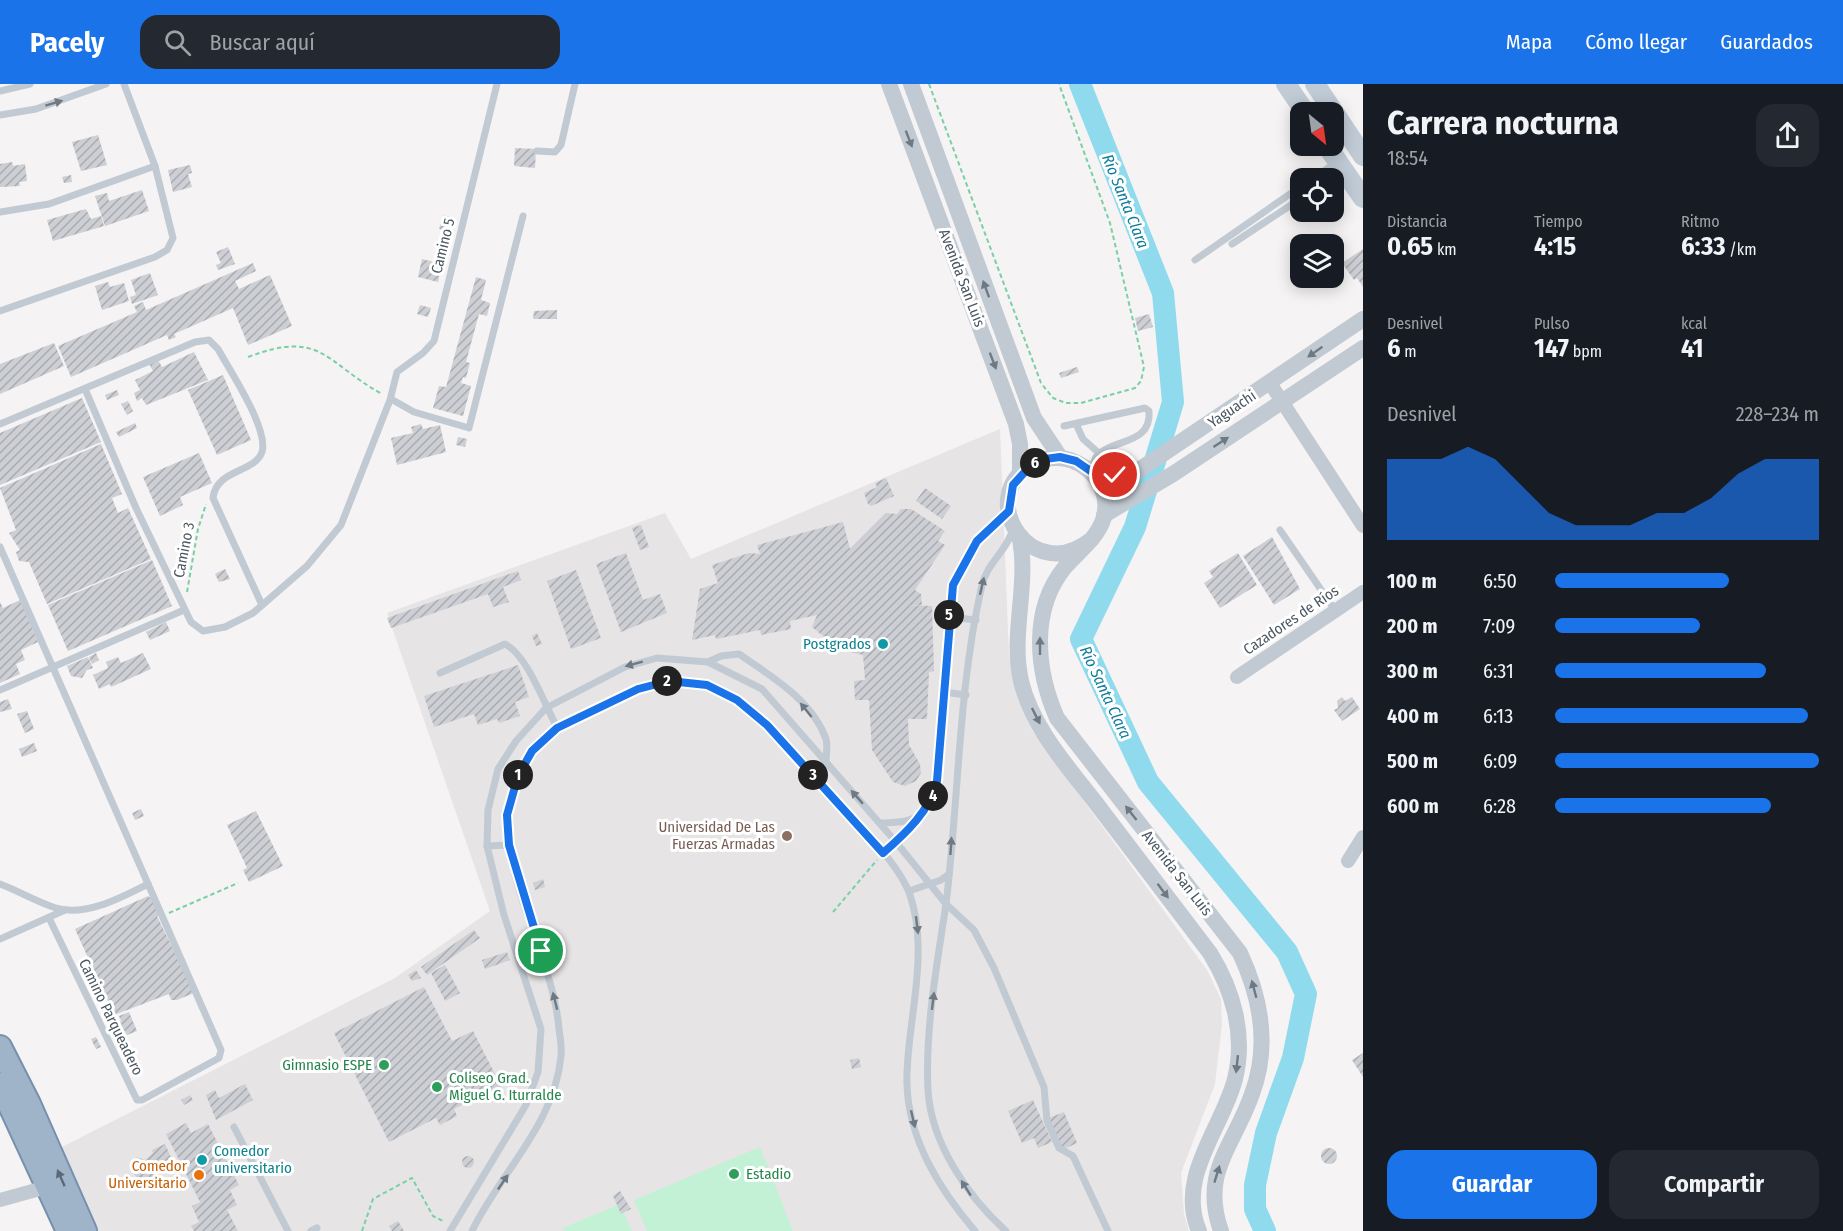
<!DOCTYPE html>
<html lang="es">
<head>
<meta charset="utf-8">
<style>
	body { margin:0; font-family:"Fira Sans Condensed",sans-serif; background:#242831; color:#f1f3f6; height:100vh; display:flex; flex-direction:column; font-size:22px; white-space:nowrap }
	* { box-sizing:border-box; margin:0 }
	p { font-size:20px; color:#9ea1a6 }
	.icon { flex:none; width:33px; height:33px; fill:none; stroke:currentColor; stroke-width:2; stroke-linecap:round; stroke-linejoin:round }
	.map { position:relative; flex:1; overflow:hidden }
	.side { display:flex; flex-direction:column; background:#171b24; width:480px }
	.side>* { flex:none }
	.needle { width:39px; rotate:151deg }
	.fabs { position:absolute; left:1290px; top:18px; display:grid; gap:12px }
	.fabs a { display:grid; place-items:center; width:54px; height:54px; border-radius:12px; background:#171b24; box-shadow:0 3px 15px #0003; font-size:30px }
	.pin { position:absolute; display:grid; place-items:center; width:51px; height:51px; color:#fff; margin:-26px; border:3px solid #fff; border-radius:50%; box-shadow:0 2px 6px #0007 }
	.km { position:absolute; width:30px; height:30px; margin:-15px; border-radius:50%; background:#222; color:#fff; font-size:16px; line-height:30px; text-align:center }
	.round { display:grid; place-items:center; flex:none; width:63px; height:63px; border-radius:18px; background:#242831 }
	.overview { display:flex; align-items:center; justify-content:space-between; height:102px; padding:0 24px }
	h1 { font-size:33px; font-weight:700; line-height:45px }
	.figures { display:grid; grid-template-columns:repeat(3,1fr); gap:9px; height:102px; padding:6px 24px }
	.figures div { display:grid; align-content:center }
	.figures b { font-size:26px; font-weight:700 }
	.figures small { font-size:16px; font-weight:400 }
	.figures p { font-size:16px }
	.chart { height:168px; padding:12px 24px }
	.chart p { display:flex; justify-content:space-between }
	.chart svg { width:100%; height:108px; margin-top:6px; fill:#1a73e8; opacity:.7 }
	.button { display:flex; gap:12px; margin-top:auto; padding:12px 24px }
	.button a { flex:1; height:69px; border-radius:18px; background:#1a73e8; color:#fff; font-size:24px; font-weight:700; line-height:69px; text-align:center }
	.button a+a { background:#242831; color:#f1f3f6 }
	ul { padding:0 24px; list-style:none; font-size:20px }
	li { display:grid; grid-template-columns:96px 72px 1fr; align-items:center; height:45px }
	li i { height:15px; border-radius:8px; background:#1a73e8 }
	header { display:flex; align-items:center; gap:36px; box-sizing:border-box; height:84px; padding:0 30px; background:#1a73e8; color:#fff }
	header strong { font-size:28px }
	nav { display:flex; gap:33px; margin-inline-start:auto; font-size:21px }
	.search { width:420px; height:54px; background:#242831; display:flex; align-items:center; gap:15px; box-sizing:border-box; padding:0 21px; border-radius:18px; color:#9ea1a6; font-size:22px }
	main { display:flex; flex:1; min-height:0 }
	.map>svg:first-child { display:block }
</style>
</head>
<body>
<header>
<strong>Pacely</strong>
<div class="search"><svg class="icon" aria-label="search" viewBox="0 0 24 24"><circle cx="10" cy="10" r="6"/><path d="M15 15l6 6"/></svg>Buscar aquí</div>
<nav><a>Mapa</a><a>Cómo llegar</a><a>Guardados</a></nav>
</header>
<main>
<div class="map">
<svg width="1363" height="1147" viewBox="0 0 1363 1147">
	<defs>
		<pattern id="building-hatch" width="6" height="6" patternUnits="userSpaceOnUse" patternTransform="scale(1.5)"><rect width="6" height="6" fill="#cdcfd5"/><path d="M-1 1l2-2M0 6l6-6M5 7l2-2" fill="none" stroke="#a8abb0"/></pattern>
	</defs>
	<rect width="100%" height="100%" fill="#f5f3f3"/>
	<polygon fill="#e6e4e5" points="1000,345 1009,572 1017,611 1032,646 1207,886 1221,915 1222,941 1215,1000 1181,1089 1184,1130 1189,1147 95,1147 58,1065 395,894 490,827 387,529 665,429 691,475"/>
	<g fill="#c3f1d5">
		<polygon points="760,1063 793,1147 647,1147 634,1116"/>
		<polygon points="620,1120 632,1147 564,1147 563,1144"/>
	</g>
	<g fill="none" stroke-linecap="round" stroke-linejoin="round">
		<polyline stroke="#90daee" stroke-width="22" points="1080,0 1163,209 1173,318 1135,443 1081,555 1148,698 1287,868 1306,910 1293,974 1266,1049 1255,1101 1255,1125 1265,1147"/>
	</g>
	<g fill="url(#building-hatch)">
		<polygon points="98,51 107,81 81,87 72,58"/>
		<polygon points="515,64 536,65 535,84 514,82"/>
		<polygon points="12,78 13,82 25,80 27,97 19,98 20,102 0,103 0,80"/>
		<polygon points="190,81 192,89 188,90 192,103 173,108 168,86"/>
		<polygon points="71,91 72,98 64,99 62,93"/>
		<polygon points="142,106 149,127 105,142 95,112 107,109 109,117"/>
		<polygon points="86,125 91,135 101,132 104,142 53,157 47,136"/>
		<polygon points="443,131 455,134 451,148 439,145"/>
		<polygon points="228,163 235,180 218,186 216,181 221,179 216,168"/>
		<polygon points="1363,165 1363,203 1357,194 1354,196 1342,179"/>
		<polygon points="422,175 442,180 438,198 418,193"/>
		<polygon points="253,179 256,187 235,197 239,205 270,191 292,242 248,261 233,224 174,250 176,253 169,256 167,251 71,293 58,262 137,228 134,222 143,218 146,226"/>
		<polygon points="150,189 158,211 132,220 130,213 136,211 131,196"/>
		<polygon points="476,193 486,196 481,216 490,219 487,232 479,230 466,278 470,279 466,294 463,293 461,299 471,302 463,332 433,324 439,302 446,303"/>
		<polygon points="108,198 110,203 124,199 129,217 102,226 95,202"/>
		<polygon points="420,221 431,224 428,233 417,230"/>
		<polygon points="557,226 557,235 533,235 534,227"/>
		<polygon points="1149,230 1153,243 1138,247 1135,234"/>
		<polygon points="54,259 64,282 0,310 0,280"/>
		<polygon points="194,268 208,296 146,321 142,314 137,317 134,309 140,306 135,296 153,287 149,280 158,276 162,283"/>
		<polygon points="1077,283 1079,288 1061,294 1059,289"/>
		<polygon points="223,291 251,356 217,371 188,306"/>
		<polygon points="117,306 119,311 107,316 105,311"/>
		<polygon points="82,314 101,358 0,401 0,349"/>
		<polygon points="128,317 133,327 127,331 121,320"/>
		<polygon points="135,339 137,344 119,353 116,348"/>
		<polygon points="421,340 423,345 440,341 446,368 397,381 391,354 413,349 411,343"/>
		<polygon points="458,353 467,355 465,363 456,361"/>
		<polygon points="101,360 122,410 112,414 118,429 128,424 151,475 47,520 29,478 19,477 16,468 20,466 9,449 16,446 0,404"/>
		<polygon points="199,369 212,399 180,413 183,421 160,432 143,393"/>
		<polygon points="886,394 894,412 871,422 868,420 864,409 877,403 875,399"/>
		<polygon points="925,404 951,422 942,435 916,417"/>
		<polygon points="901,425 911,425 945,447 938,457 945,461 915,506 921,510 922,521 907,521 932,522 934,587 929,588 927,635 908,635 909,661 920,680 921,689 916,697 905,702 893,698 872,666 869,616 855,616 854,597 865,596 863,571 839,565 812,543 817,531 790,537 791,545 761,551 760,546 716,555 715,551 692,556 700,505 718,499 712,481 749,469 760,470 757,461 843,438 850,465 886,429 897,430"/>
		<polygon points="641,441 649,463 640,466 632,444"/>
		<polygon points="1272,453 1300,505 1274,521 1243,472"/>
		<polygon points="626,469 643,516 660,510 667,529 621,548 596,480"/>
		<polygon points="1238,469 1257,501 1220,524 1204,499 1213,493 1209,487"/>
		<polygon points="152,476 172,522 68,567 48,521"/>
		<polygon points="225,485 230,495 219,498 215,490"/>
		<polygon points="576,486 601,554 571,565 547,497"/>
		<polygon points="518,487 521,496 503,503 509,518 493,523 488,510 391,544 387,534"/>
		<polygon points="20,516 38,558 21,566 25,576 16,580 20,590 0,599 0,518 3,524"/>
		<polygon points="166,538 170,547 150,556 146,548"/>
		<polygon points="537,549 542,560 536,562 532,552"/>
		<polygon points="96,569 99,576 92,580 89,573"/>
		<polygon points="143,569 151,585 111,603 110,600 99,605 93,591 108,584 106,578 118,573 121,579"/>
		<polygon points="88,573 93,584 87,586 82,594 71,592 67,582"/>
		<polygon points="518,581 529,613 515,618 520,632 499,639 497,635 478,641 474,630 434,643 424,612"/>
		<polygon points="1342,613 1345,617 1352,613 1360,625 1342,637 1334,626 1338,624 1337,617"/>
		<polygon points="8,615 12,625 0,628 0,618"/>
		<polygon points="27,627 34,645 25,649 17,630"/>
		<polygon points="34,659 37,667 22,673 19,665"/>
		<polygon points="141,725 144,732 135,736 132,729"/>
		<polygon points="256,727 283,782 249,798 243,786 247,784 227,741"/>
		<polygon points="543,795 545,803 535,806 533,799"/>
		<polygon points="148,812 152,815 160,831 157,832 194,909 177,916 171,916 169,910 114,931 75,845"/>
		<polygon points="474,846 480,854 427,891 421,883"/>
		<polygon points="507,868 510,876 485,885 482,876"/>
		<polygon points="445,881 460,909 445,917 431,889"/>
		<polygon points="416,886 421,894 412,897 408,891"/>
		<polygon points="424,903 452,957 473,947 501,1002 454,1025 457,1032 440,1041 436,1034 389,1058 334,949"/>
		<polygon points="129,928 137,947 127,951 118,938 121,937 119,932"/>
		<polygon points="96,953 101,963 96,965 91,955"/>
		<polygon points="1363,969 1363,993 1352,976"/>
		<polygon points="859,974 861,983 852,985 850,976"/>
		<polygon points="245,1000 253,1016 216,1036 206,1011 215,1006 219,1014"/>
		<polygon points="190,1011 193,1016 184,1021 181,1016"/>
		<polygon points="1033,1016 1052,1058 1038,1064 1034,1054 1022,1059 1008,1027"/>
		<polygon points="1064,1028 1077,1059 1062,1066 1049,1034"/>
		<polygon points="186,1039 191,1049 208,1040 239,1101 230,1106 237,1121 227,1126 238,1147 194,1147 191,1142 199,1138 192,1122 200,1118 166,1050"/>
		<polygon points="165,1060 174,1080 152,1093 150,1101 138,1098 132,1084 136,1073 145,1076 153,1069 152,1066"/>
		<circle cx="1329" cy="1072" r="8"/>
		<circle cx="468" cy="1078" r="6"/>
		<polygon points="620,1107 631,1125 621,1130 613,1112"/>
		<polygon points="398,1137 404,1147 392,1147 389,1142"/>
	</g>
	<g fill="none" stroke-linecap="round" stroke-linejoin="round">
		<defs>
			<g id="trunk">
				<polyline points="0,963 29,1020 85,1147"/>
				<polyline points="0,1000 68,1147"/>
			</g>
		</defs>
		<use href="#trunk" stroke="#7690ad" stroke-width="26"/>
		<g stroke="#7ad0a6" stroke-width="2" stroke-dasharray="4.5 3" stroke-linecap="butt">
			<polyline points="929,0 1041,299 1053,314 1066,319 1081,319 1135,304 1141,297 1144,283 1110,139 1059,0"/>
			<path d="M248,273C322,245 324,278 382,310"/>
			<polyline points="187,508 198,445 206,420"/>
			<polyline points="833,828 877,776"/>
			<polyline points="169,829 238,799"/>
			<polyline points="362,1147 373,1115 412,1094 433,1132 445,1138"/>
		</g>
		<g stroke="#c1cad2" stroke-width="7">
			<polyline points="0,7 30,0"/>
			<polyline points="0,31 36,25 106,0"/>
			<polyline points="537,67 555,68 561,61 575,0"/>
			<polyline points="1313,94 1336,79"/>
			<polyline points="0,128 49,120 155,82"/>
			<polyline points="1232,160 1300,115"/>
			<polyline points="1195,176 1300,103"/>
			<polyline points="0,227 155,173 167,166 173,154 155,82 124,0"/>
			<polyline points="85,305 136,424 191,538 203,547 225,543 253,529 307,482 341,441 390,316 397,288 423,269 434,257 497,0"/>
			<polyline points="391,315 414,328 469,344 523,132"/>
			<path d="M0,340L195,258L209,256L218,265C230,287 269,345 262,368C255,389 216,385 213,414L262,521"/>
			<polyline points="1076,340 1083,355 1100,370"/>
			<path d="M1064,342L1145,324L1149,327C1152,362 1111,354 1096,373C1094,377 1092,383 1090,387"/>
			<path d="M1013,445C1007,467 987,479 982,501C958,605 959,714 946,820L974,846L994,884L1044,1003L1047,1037L1059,1064L1073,1072L1108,1147"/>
			<polyline points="1280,446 1335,526"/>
			<polyline points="0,463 221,966 219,974 142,1016 137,1016 49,834"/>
			<polyline points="949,533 976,536"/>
			<path d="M708,578L721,572L739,570C771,592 812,616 826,655C828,661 826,671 826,678"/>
			<path d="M440,589L505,560C528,572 544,620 557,643"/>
			<polyline points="0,606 184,526"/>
			<polyline points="944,608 966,611"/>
			<path d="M880,739C915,739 928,734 937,697L953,501L977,457L1006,429"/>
			<polyline points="487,762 509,761"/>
			<polyline points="883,769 914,738"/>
			<path d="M0,800C19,807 37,818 56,824C86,833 122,813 148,800"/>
			<polyline points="909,807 941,796 949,790"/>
			<polyline points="0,855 65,826"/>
			<polyline points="234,1043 288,1147"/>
			<polyline points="311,1147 317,1144"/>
			<path d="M450,1147L526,1021L538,988L541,945L504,831L487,762L488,726L498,685L516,657L546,624L625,583L657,574L708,578L762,605L896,758L946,820C937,881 925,944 928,1006C931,1059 968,1113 1006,1147"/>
			<path d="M472,1147C500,1089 555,1040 561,972C562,963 560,953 559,945C552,861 485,777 517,693C535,647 582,631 622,612C648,600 680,592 708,601C730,609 748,624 765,639C785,657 802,680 820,700C846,728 898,776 910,811C921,844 919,878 915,912C912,941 906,972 907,1001C909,1057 940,1106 975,1147"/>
		</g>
		<g stroke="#c1cad2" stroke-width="14">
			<polyline points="1270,299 1363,442"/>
			<polyline points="1237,593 1363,508"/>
			<polyline points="1348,777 1363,753"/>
			<polyline points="0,1116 47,1103"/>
		</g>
		<g stroke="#c1cad2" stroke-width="16">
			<polyline points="889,0 1016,340 1020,360 1020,390"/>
			<polyline points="911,0 1034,334 1060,373"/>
			<polyline points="1092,388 1115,391 1136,388 1363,235"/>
			<polyline points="1104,431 1173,390 1363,264"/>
			<path d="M1019,451C1030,499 1010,549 1021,597C1033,647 1072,687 1102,727C1138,774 1174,822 1210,869C1233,906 1246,951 1235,995C1222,1045 1176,1093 1199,1147"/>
			<path d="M1092,455C1033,504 974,415 1031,381C1067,359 1114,392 1104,433C1098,454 1079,467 1065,483C1030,526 1036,586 1057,634L1240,869C1261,914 1270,962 1252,1010C1234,1062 1200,1088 1221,1147"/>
		</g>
		<g stroke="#c1cbd6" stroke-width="20">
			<polyline points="1286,0 1305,28"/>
			<polyline points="1315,0 1363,72"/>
			<polyline points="1327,62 1363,114"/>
		</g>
		<use href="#trunk" stroke="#9fb4c9" stroke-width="22"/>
	</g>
	<defs><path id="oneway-solid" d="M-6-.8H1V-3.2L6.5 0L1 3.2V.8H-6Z" transform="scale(1.5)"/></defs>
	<g fill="#6e7983">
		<use href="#oneway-solid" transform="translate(54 19) rotate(-17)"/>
		<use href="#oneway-solid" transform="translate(909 55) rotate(69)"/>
		<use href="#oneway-solid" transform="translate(986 205) rotate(-110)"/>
		<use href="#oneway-solid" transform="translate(1315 268) rotate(145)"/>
		<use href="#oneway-solid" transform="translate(993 277) rotate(69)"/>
		<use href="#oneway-solid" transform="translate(1221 358) rotate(-33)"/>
		<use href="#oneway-solid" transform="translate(982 502) rotate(-77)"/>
		<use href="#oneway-solid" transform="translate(1040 562) rotate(-90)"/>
		<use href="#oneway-solid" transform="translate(634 580) rotate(165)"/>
		<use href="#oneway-solid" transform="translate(806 626) rotate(-129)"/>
		<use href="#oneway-solid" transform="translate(1036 632) rotate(63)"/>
		<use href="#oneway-solid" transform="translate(857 713) rotate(-131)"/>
		<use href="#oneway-solid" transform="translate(1131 729) rotate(-128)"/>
		<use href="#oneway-solid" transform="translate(951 762) rotate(-86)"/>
		<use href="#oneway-solid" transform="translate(1163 807) rotate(53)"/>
		<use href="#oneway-solid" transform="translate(917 841) rotate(83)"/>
		<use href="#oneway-solid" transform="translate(1254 905) rotate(-105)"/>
		<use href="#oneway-solid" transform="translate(555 917) rotate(-104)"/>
		<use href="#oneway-solid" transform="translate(933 917) rotate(-83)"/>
		<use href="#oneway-solid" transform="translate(1237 980) rotate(96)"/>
		<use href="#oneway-solid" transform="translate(913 1035) rotate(77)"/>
		<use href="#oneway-solid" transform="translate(1217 1090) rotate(-73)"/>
		<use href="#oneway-solid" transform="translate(503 1098) rotate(-56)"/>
		<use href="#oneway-solid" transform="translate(966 1104) rotate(-122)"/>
	</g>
	<use fill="#5b6976" href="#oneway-solid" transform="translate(61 1094) rotate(-114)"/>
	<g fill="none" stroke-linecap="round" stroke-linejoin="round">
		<defs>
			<path id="route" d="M541,867L509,761L507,731L518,692L532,667L557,644L638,605L669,597L707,601L737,616L767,641L883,769C906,749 930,727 937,697L953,501L977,457L1009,427L1013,401L1031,381L1045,375L1060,373L1076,377L1092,388L1115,391"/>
		</defs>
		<use href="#route" stroke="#fff" stroke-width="12"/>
		<use href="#route" stroke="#1a73e8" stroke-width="8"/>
	</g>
	<g fill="#0f9aa8" stroke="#fff" stroke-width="2">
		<circle cx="883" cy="560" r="6"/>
		<circle cx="202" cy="1076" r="6"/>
	</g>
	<circle fill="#8d6e63" stroke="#fff" stroke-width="2" cx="787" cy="752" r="6"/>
	<g fill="#2e9e5b" stroke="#fff" stroke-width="2">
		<circle cx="384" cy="981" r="6"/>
		<circle cx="437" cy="1003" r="6"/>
		<circle cx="734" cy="1090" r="6"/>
	</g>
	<circle fill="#e8710a" stroke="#fff" stroke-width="2" cx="199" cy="1091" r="6"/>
	<g text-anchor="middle" stroke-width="6" stroke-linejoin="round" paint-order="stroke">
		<g font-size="15" fill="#4a5661" stroke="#fff">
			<text transform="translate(443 162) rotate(-76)" y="5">Camino 5</text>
			<text transform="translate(962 194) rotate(69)" y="5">Avenida San Luis</text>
			<text transform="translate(1232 325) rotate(-34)" y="5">Yaguachi</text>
			<text transform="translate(184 466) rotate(-79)" y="5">Camino 3</text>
			<text transform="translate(1291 536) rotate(-34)" y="5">Cazadores de Ríos</text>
			<text transform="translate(1177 789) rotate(52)" y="5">Avenida San Luis</text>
			<text transform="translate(111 933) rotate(64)" y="5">Camino Parqueadero</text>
		</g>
		<g font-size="15" fill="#0d838f" stroke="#fff" text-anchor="end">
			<text x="871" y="565">Postgrados</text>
			<text x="214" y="1072" text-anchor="start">Comedor<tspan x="214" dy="17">universitario</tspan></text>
		</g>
		<g font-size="15" fill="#785e54" stroke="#fff" text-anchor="end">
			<text x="775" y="748">Universidad De Las<tspan x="775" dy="17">Fuerzas Armadas</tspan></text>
		</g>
		<g font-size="15" fill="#27864d" stroke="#fff" text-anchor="start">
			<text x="372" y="986" text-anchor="end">Gimnasio ESPE</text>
			<text x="449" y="999">Coliseo Grad.<tspan x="449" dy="17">Miguel G. Iturralde</tspan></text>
			<text x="746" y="1095">Estadio</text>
		</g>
		<g font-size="15" fill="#c56008" stroke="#fff" text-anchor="end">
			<text x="187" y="1087">Comedor<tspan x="187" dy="17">Universitario</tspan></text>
		</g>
		<g font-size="16" font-style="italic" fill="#0c7c9b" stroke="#fff">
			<text transform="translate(1126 117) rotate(68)" y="6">Río Santa Clara</text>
			<text transform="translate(1106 608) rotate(65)" y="6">Río Santa Clara</text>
		</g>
	</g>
</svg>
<div class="fabs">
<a><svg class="needle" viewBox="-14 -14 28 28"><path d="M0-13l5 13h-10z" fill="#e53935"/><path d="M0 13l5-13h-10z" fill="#9ea1a6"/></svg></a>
<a><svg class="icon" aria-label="locate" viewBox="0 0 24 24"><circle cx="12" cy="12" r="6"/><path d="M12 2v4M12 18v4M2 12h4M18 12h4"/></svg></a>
<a><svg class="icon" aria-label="layers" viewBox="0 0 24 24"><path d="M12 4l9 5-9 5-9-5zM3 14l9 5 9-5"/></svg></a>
</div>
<div class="pin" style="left:541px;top:867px;background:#1e9e55"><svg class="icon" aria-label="arrive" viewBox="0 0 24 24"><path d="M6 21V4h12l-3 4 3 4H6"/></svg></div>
<div class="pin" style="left:1115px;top:391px;background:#d93025"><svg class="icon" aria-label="check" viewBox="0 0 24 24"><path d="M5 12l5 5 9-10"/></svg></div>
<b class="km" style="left:518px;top:691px">1</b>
<b class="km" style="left:667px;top:597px">2</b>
<b class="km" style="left:813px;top:691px">3</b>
<b class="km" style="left:933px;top:712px">4</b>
<b class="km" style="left:949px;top:531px">5</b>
<b class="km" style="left:1035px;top:379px">6</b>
</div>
<section class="side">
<div class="overview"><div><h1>Carrera nocturna</h1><p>18:54</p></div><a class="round"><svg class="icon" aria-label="share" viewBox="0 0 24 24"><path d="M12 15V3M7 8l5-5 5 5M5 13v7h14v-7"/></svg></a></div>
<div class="figures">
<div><p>Distancia</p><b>0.65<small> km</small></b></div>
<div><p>Tiempo</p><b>4:15</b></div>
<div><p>Ritmo</p><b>6:33<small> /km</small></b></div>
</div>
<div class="figures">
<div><p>Desnivel</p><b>6<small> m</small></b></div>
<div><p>Pulso</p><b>147<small> bpm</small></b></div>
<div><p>kcal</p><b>41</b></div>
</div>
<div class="chart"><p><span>Desnivel</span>228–234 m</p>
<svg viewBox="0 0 160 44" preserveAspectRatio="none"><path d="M0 44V11L10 11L20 11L30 6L40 11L50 22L60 33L70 38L80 38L90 38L100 33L110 33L120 27L130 17L140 11L150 11L160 11V44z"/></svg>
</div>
<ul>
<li><b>100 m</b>6:50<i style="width:66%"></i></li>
<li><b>200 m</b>7:09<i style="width:55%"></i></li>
<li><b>300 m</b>6:31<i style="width:80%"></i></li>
<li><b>400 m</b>6:13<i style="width:96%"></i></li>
<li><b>500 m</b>6:09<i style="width:100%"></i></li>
<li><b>600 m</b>6:28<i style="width:82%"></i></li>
</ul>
<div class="button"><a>Guardar</a><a>Compartir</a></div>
</section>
</main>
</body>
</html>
